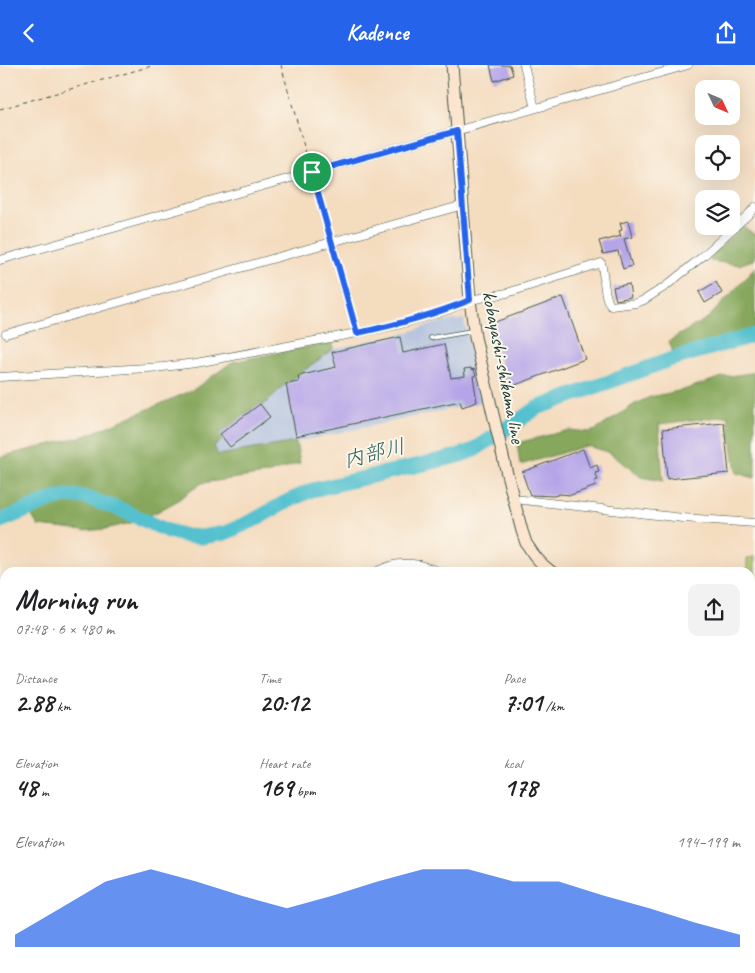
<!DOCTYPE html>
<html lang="en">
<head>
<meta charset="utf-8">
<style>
	body { margin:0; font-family:Caveat,"Klee One",sans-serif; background:#f2f2f2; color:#202124; height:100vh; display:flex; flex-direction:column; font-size:19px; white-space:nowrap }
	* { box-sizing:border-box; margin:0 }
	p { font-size:16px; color:#757577 }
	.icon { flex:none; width:28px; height:28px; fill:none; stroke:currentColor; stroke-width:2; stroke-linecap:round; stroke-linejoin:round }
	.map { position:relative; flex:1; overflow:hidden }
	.details { position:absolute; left:0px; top:502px; width:755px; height:406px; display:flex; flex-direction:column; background:#fff; border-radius:15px 15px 0 0; box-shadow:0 5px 20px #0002 }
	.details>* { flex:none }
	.needle { width:32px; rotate:134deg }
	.fabs { position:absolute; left:695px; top:15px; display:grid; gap:10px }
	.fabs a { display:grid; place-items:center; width:45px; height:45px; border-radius:10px; background:#fff; box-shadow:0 5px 20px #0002; font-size:25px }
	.pin { position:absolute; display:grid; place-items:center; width:42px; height:42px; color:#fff; margin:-21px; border:2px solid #fff; border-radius:50%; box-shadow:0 1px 5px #0007 }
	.round { display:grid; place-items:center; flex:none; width:52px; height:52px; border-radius:10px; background:#f2f2f2 }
	.summary { display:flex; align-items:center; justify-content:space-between; height:85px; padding:0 15px }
	h1 { font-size:28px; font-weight:700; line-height:38px }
	.metrics { display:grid; grid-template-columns:repeat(3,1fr); gap:8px; height:85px; padding:5px 15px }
	.metrics div { display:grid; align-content:center }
	.metrics b { font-size:25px; font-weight:700 }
	.metrics small { font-size:14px; font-weight:400 }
	.metrics p { font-size:14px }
	.chart { height:140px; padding:10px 15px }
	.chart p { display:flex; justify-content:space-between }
	.chart svg { width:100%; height:90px; margin-top:5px; fill:#2563eb; opacity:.7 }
	header { display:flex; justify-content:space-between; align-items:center; height:65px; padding:0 15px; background:#2563eb; color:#fff; font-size:22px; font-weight:700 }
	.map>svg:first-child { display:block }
</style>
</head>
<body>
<header><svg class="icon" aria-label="back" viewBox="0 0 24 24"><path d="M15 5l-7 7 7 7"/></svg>Kadence<svg class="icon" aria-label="share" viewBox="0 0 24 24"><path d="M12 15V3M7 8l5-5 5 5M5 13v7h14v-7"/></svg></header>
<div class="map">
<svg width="755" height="908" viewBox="0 0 755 908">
	<rect width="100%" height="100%" fill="#fbf7ec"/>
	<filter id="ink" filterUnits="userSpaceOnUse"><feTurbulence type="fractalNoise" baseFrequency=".02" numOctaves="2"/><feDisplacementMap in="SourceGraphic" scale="10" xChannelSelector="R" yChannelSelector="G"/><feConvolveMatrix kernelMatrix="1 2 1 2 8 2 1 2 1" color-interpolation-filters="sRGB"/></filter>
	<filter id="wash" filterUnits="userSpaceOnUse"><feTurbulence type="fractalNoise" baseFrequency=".0096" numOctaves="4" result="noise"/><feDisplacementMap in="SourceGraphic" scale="20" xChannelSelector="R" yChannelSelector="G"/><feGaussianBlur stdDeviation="1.12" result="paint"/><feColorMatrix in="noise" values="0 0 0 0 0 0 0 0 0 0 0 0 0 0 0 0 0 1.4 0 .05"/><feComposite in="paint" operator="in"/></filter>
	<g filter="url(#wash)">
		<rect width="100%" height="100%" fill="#f4dcbf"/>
		<g fill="#b7c5de">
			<polygon points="464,254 483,337 296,377 217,390 214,381 247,357 282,322 333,284 405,268 441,257"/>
			<polygon points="5,653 5,862 0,849 0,656"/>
		</g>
		<polygon fill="#a8c167" stroke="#647f4e" points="755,492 755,566 750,564 750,508 747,507 747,493"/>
		<g fill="#86a75c" stroke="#527248">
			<polygon points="743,161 755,170 755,194 739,200 710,196 712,189"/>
			<polygon points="755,202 755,269 675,293 669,276 709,252 747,212"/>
			<polygon points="332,277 333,284 282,322 247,357 214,381 218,390 296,377 300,398 266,409 202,418 175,437 157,447 131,458 105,464 84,466 38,461 27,443 0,452 0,392 87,370 193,325 232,297"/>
			<polygon points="755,306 755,413 736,408 728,351 659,359 663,416 641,412 610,388 592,382 586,381 520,400 517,378 569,365 589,367 596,365 635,339 650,332 683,325 722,312 751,308"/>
		</g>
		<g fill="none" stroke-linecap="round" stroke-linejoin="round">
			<polyline stroke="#55c1cf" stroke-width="15" points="0,456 54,434 67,431 84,432 122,445 168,466 187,471 202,472 225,468 254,455 286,437 312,425 458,391 474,385 537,343 672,294 755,270"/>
		</g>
		<g id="blocks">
			<g fill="#b5a5e8">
				<polygon points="490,0 510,0 513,10 494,16"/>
				<polygon points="628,156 632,172 624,174 632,201 623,204 618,186 603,189 599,176 607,174 607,175 621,171 619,166 622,165 620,158"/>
				<polygon points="716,217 722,228 705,238 699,227"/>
				<polygon points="629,219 631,232 616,235 613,222"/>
				<polygon points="563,232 585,294 510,322 487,260"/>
				<polygon points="400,272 403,288 444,279 451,313 465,311 464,304 471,303 471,305 474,304 476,311 473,311 477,337 462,342 460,336 296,371 286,319 299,317 298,311 336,302 332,287"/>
				<polygon points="260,339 270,352 230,382 220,369"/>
				<polygon points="724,358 729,408 667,414 663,364"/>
				<polygon points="583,384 590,403 597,400 599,407 595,408 598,415 594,416 596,421 571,430 560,429 554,431 530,430 522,407"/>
			</g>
		</g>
	</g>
	<g filter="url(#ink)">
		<use href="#blocks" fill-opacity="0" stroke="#3f5549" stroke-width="1"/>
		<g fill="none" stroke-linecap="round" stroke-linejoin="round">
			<defs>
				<polyline id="service" points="431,273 472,266"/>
				<g id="minor">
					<polyline points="524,0 535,43"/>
					<polyline points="0,195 312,107 688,0"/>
					<polyline points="6,269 463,140"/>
					<path d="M0,312L163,302L196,298L357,268L397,260L447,245L470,235L507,228L601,198C605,210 603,233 611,241L636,238L644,235L666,221L703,191L750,148L755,142"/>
					<polyline points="514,434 683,453 755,458"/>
					<polyline points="420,500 444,508"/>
					<path d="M374,508C391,499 400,497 420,500V508"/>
					<polyline points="4,526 5,527"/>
					<polyline points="0,625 5,620"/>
					<polyline points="750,681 755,681"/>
					<polyline points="750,766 755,773"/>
					<polyline points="0,902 3,908"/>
					<polyline points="378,904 379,908"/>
					<polyline points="507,908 522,907 526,908"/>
				</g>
				<g id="tertiary">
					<polyline points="750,798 755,796"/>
					<polyline points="114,908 124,904"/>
				</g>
				<g id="secondary">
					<polyline points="452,0 470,235 475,272 507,409 522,466 526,478 534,490 543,500 553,508"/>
					<polyline points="750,663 755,669"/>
				</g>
			</defs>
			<use href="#service" stroke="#3f5549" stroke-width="5.5"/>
			<use href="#minor" stroke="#3f5549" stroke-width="9"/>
			<use href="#tertiary" stroke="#3f5549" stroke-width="12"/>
			<use href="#secondary" stroke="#3f5549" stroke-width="13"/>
			<g stroke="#3f5549" stroke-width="1" stroke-dasharray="4 4" stroke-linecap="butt">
				<polyline points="281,0 309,99"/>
				<polyline points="0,44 155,0"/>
				<polyline points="314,115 330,168"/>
				<polyline points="334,184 355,260"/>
			</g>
			<use href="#service" stroke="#fff" stroke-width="4"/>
			<use href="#minor" stroke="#fff" stroke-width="8"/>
			<use href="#tertiary" stroke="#fff" stroke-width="10"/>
			<use href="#secondary" stroke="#fce5cf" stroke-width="11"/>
		</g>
	</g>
	<g fill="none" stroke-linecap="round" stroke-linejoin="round" filter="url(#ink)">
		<defs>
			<path id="route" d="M457,66L470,235C433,250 396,260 357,268L312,107Z"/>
		</defs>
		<use href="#route" stroke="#fff" stroke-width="10"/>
		<use href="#route" stroke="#2563eb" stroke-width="6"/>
	</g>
	<g text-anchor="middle" stroke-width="4" stroke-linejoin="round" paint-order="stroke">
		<g font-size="20" fill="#1f3d34" stroke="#fbf7ec">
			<text transform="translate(504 302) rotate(79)" y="7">kobayashi-shikama line</text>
		</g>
		<g font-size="21" font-style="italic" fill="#2c5e5b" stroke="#fbf7ec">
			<text transform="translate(374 388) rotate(-14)" y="7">内部川</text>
		</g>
	</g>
</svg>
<div class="fabs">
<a><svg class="needle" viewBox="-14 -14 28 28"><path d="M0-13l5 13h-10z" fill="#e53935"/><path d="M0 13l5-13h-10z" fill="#757577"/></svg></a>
<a><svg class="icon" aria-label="locate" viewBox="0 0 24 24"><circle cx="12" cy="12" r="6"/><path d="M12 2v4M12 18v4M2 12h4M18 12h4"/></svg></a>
<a><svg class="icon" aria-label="layers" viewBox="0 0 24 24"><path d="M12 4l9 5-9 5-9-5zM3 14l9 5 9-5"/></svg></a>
</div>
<div class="pin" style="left:312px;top:107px;background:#1e9e55"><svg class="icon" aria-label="arrive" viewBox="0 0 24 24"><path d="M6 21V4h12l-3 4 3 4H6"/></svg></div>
<section class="details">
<div class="summary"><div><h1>Morning run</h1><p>07:48 · 6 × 480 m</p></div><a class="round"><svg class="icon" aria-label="share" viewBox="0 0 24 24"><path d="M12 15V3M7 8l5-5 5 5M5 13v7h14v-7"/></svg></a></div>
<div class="metrics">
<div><p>Distance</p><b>2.88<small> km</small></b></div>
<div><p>Time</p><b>20:12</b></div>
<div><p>Pace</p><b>7:01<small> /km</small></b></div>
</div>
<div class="metrics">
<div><p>Elevation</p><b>48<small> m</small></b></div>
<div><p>Heart rate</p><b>169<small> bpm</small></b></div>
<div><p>kcal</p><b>178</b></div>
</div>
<div class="chart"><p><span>Elevation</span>194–199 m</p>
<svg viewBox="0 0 160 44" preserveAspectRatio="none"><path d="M0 44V38L10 25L20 12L30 6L40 12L50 19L60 25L70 19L80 12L90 6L100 6L110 12L120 12L130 19L140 25L150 32L160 38V44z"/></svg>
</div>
</section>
</div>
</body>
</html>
